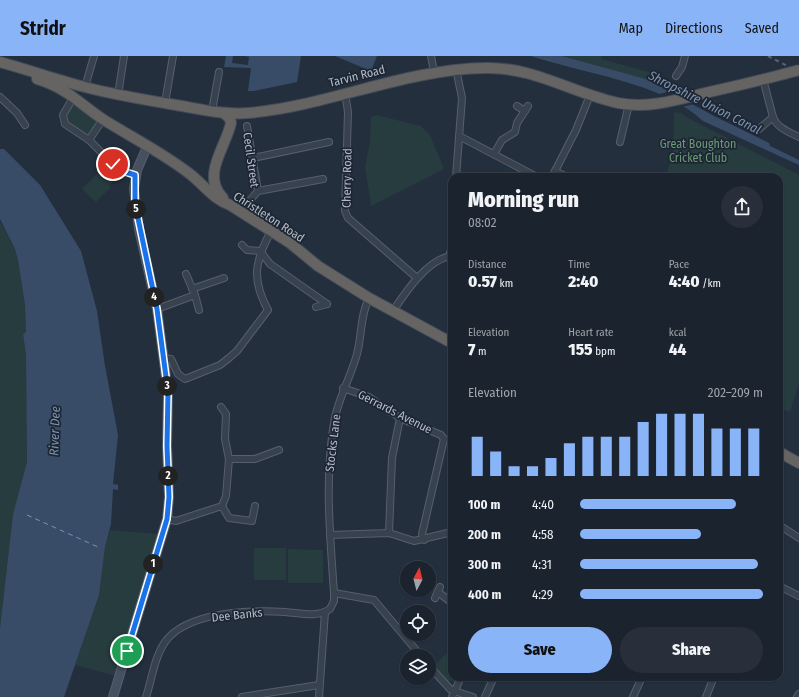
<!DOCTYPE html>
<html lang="en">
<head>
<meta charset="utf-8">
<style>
	body { margin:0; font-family:"Fira Sans Condensed",sans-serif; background:#282f3a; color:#f1f3f6; height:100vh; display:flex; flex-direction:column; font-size:15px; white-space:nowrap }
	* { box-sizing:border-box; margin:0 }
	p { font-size:13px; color:#a0a4aa }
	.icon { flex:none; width:22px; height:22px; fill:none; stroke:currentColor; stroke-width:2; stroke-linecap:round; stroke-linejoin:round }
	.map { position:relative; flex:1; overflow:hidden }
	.panel { position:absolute; left:448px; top:117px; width:335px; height:508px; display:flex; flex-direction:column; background:#1b232e; border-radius:12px; box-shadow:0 1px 3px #0004,0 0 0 1px #39404a }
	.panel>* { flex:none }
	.needle { width:26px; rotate:7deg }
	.fabs { position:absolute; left:400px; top:505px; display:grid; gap:8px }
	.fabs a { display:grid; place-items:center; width:36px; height:36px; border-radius:50%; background:#1b232e; box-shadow:0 1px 3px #0004,0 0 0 1px #39404a; font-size:20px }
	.pin { position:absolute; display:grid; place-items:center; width:34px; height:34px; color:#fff; margin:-17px; border:2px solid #fff; border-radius:50%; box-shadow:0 1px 4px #0007 }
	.km { position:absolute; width:20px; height:20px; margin:-10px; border-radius:50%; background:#222; color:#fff; font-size:11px; line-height:20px; text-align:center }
	.round { display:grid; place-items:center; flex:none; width:42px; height:42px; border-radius:21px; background:#282f3a }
	.summary { display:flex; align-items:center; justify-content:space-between; height:68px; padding:0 20px }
	h1 { font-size:22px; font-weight:800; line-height:30px }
	.stats { display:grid; grid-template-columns:repeat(3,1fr); gap:6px; height:68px; padding:4px 20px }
	.stats div { display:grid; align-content:center }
	.stats b { font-size:17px; font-weight:800 }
	.stats small { font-size:11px; font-weight:400 }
	.stats p { font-size:11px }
	.chart { height:112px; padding:8px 20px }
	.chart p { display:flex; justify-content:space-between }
	.chart svg { width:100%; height:72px; margin-top:4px; stroke:#8ab4f8; stroke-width:6 }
	.action { display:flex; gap:8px; margin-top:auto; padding:8px 20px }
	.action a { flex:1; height:46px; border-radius:24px; background:#8ab4f8; color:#111; font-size:16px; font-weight:800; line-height:46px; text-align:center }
	.action a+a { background:#282f3a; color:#f1f3f6 }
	ul { padding:0 20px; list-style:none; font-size:13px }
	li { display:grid; grid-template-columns:64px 48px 1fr; align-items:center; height:30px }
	li i { height:10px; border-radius:5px; background:#8ab4f8 }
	header { display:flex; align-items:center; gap:24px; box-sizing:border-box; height:56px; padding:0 20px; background:#8ab4f8; color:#111 }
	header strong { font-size:19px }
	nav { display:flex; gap:22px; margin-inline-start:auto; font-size:14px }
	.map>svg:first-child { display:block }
</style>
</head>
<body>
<header>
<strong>Stridr</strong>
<nav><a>Map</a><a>Directions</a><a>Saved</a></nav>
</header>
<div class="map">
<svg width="799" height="641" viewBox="0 0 799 641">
	<rect width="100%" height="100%" fill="#242f3e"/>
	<g fill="#263c3f">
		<path d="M562,0H602L601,3L660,19C668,23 672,27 670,36L646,23Z"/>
		<polygon points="76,44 100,64 90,79 86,80 68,69 65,56"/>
		<polygon points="674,56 682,57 686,61 799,119 799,327 790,356 779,352 779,121 666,121 673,96"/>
		<polygon points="376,59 421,70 430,79 444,113 371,150 365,111 370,86 371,61"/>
		<polygon points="101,114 113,126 109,129 111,131 96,146 82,133"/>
		<polygon points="0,165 15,193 18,204 25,249 26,276 23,278 26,299 27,406 13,458 0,572"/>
		<polygon points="110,474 158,478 116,620 75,609 99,539 105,491"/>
		<rect x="254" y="492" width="32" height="32"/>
		<polygon points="288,493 323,494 323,527 288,527"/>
		<polygon points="446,598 452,600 452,621 456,621 455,625 447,625 434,610"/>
	</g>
	<g fill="#394c67">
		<polygon points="226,0 233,0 232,7 248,9 249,1 245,0 301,0 297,26 254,35 248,35 251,12 224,11"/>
		<polygon points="335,0 377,0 371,15"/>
		<path d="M531,0H562L646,23L714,60L769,87L770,90L799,104V109L703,65C662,26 584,18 531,0Z"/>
		<polygon points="0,93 4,93 40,129 81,195 97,255 105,310 118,379 113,428 118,429 118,434 113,433 111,468 105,491 99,539 64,641 0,641 0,572 13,458 27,406 26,299 23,278 26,276 25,249 18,204 15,193 0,163"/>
	</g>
	<polygon fill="#242f3e" points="672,35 695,48 681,51 655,39"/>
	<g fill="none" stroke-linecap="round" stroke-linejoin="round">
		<polyline stroke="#7c92b1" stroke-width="1" stroke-dasharray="5 4" stroke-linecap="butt" points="27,459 98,491"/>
		<defs>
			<g id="minor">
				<polyline points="431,0 434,16"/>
				<polyline points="676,20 682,11 685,0"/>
				<polyline points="85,31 94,0"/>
				<polyline points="345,37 348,56 345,155 348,162 417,222"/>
				<polyline points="118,39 124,0"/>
				<polyline points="74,40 63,59 65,68 89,84 103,63"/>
				<polyline points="0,41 17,57 25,69"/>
				<polyline points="165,47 173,0"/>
				<polyline points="517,50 525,55"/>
				<polyline points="212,55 219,16"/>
				<path d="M773,61C777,72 789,76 799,81"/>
				<polyline points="759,73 773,61 763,23"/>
				<polyline points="459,80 537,121"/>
				<polyline points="89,84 119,114 135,119"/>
				<polyline points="620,86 629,48"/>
				<polyline points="494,98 502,84 515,76 517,67 528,50"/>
				<polyline points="253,102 329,86"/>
				<polyline points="555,115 567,121"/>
				<polyline points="456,121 462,42 456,13"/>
				<polyline points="552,121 576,74 590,39"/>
				<polyline points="258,135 323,123"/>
				<polyline points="240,156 258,135 247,70"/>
				<polyline points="242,189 247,194 260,195 270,208 327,248"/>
				<polyline points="449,200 452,191"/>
				<polyline points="192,233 224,222"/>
				<polyline points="195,239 199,254"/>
				<polyline points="316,251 327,248"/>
				<polyline points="157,253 195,239 186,218"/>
				<path d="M393,255C405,237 428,202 452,200"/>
				<path d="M164,302L171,303L178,318L185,323L220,309L229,302L237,295L268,254C251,223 255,205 271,175"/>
				<polyline points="343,332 369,341 400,362 441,379 444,383 422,478 424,484"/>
				<polyline points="221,351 226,358 225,383 229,403 226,440 222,450"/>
				<polyline points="229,403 255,403 279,394"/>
				<polyline points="167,463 176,465 222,450 229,462 252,465 255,450"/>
				<polyline points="779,469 799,482"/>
				<polyline points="389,477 392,402 400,362"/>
				<polyline points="330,479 389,477 414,485 452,476"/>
				<polyline points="779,530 799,540"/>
				<polyline points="438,536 452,547"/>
				<polyline points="334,537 374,544 421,600"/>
				<polyline points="435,542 440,531"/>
				<polyline points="429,610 451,634 473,641"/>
				<path d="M146,641C152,623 154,602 165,586C187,555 251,554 285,556C300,557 317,562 330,553L334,545V537C330,478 324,420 335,361C340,339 351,320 357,298C362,279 360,260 369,242"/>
				<polyline points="242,641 319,629"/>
				<polyline points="319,641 325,556"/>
				<polyline points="452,641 461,621"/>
				<polyline points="485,641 494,621"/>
				<polyline points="633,641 642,621"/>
				<polyline points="706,641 714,621"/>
				<polyline points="797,641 799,638"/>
			</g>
			<polyline id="secondary" points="113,641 167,463 169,441 167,390 168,336 157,253 139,173 134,133 137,114 147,91"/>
			<g id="trunk">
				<path d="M0,6C29,14 57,24 85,31C115,39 146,44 176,49C200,53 224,59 248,57C329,50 404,13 486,12C534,11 572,37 618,47C647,53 677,44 705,37C732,31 758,25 784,18"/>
				<path d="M37,23C67,32 80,48 104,64C133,82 163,97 190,118C204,129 213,143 230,149L290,187L318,210L369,242L452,287"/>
				<path d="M223,142C201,119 225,93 231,67L230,63L224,57"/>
				<polyline points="779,396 799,407"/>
			</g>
		</defs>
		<use href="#minor" stroke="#565f6c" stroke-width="8"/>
		<use href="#secondary" stroke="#565f6c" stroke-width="10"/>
		<use href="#trunk" stroke="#434c59" stroke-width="12"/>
		<use href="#minor" stroke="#38414e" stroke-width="6"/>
		<use href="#secondary" stroke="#465061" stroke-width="8"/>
		<use href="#trunk" stroke="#656462" stroke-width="10"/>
		<polyline stroke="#5a6575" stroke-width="2" stroke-dasharray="4 4" stroke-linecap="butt" points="768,0 799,16"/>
		<defs>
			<polyline id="trunk-bridge" points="784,18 799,14"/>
		</defs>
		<use href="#trunk-bridge" stroke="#434c59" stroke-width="12" stroke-linecap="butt"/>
		<use href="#trunk-bridge" stroke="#656462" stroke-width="10"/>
	</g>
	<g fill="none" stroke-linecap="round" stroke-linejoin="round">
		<defs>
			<polyline id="route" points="113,108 119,114 135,119 135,148 157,253 168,336 167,390 169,441 167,463 127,595"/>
		</defs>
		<use href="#route" stroke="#fff" stroke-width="8"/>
		<use href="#route" stroke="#1a73e8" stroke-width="5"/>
	</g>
	<g text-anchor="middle" stroke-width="3.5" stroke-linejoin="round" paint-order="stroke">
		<g font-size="12" fill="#b4bcc9" stroke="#1d2633">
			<text transform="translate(357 20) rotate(-14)" y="4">Tarvin Road</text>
			<text transform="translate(251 104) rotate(82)" y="4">Cecil Street</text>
			<text transform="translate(347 122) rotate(-89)" y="4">Cherry Road</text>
			<text transform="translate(269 161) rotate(33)" y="4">Christleton Road</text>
			<text transform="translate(395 356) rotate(27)" y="4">Gerrards Avenue</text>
			<text transform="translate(333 387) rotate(-83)" y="4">Stocks Lane</text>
			<text transform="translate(237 559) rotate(-6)" y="4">Dee Banks</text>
		</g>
		<g font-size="12" fill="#6b9a76" stroke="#1d2633">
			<text x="698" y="92">Great Boughton<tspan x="698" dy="14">Cricket Club</tspan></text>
		</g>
		<g font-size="13" font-style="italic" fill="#7c92b1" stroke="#1d2633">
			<text transform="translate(705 46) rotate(27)" y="5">Shropshire Union Canal</text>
			<text transform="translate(54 375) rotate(-88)" y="5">River Dee</text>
		</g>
	</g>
</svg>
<div class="fabs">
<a><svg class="needle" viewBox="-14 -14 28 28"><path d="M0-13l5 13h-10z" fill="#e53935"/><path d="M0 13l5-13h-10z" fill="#a0a4aa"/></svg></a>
<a><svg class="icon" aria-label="locate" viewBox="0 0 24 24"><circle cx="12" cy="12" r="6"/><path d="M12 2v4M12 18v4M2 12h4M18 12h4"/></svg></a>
<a><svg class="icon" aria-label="layers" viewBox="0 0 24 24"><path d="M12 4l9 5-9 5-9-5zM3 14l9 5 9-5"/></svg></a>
</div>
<div class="pin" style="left:127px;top:595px;background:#1e9e55"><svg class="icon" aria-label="arrive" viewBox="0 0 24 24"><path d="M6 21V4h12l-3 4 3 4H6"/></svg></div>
<div class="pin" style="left:113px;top:108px;background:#d93025"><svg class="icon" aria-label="check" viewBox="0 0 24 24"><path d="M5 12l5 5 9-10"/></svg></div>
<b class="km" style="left:153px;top:508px">1</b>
<b class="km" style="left:168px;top:420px">2</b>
<b class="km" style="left:167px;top:330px">3</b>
<b class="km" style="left:154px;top:241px">4</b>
<b class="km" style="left:136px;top:153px">5</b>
<section class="panel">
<div class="summary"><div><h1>Morning run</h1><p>08:02</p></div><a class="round"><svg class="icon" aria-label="share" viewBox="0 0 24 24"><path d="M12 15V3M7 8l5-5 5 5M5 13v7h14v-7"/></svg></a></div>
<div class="stats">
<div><p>Distance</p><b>0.57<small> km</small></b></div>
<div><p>Time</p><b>2:40</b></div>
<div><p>Pace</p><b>4:40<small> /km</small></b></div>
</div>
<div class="stats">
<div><p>Elevation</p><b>7<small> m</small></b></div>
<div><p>Heart rate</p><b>155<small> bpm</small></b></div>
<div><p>kcal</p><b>44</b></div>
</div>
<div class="chart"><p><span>Elevation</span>202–209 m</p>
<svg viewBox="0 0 160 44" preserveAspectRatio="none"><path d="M5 44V20M15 44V29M25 44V38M35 44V38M45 44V33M55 44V24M65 44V20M75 44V20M85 44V20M95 44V11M105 44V6M115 44V6M125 44V6M135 44V15M145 44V15M155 44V15"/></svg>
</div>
<ul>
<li><b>100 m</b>4:40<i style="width:85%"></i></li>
<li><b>200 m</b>4:58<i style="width:66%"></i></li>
<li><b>300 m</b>4:31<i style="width:97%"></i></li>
<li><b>400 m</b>4:29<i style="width:100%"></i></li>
</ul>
<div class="action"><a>Save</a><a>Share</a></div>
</section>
</div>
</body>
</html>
